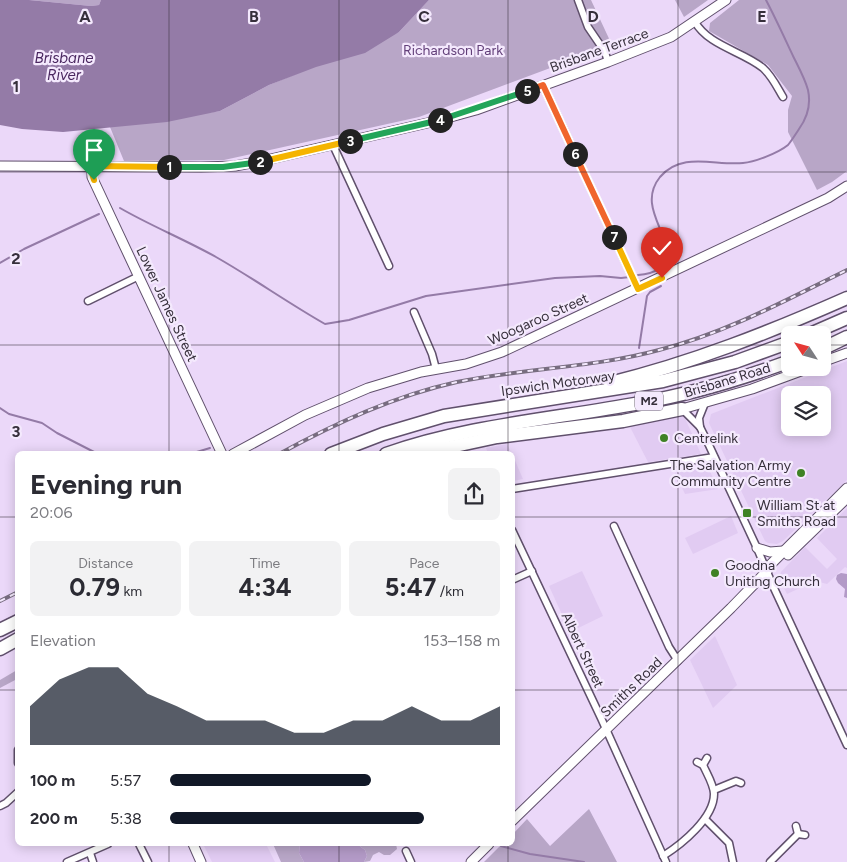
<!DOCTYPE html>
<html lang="en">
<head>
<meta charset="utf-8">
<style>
	body { margin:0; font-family:Figtree,sans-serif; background:#f2f2f3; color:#2b2b33; height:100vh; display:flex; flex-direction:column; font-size:19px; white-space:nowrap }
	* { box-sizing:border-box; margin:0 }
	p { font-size:16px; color:#7c7c81 }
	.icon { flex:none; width:28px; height:28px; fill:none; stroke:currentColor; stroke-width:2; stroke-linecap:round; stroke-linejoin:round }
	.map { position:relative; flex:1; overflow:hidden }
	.side { position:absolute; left:15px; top:451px; width:500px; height:395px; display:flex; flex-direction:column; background:#fff; border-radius:8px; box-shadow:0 2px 12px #0003 }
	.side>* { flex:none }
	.needle { width:32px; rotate:306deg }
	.tools { position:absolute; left:781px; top:326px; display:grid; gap:10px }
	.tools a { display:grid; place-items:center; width:50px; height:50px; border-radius:8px; background:#fff; box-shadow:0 2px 12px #0003; font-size:25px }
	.pin { position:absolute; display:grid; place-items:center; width:42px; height:42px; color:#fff; margin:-51px -21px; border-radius:50% 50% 50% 0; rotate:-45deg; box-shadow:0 0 5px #0007 }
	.pin .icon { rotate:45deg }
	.km { position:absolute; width:25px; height:25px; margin:-12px; border-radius:50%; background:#222; color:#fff; font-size:14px; line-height:25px; text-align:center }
	.round { display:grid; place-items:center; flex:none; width:52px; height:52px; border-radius:8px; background:#f2f2f3 }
	.overview { display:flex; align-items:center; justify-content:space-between; height:85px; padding:0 15px }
	h1 { font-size:28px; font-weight:700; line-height:38px }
	.stats { display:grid; grid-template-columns:repeat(3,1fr); gap:8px; height:85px; padding:5px 15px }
	.stats div { display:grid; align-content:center; border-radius:8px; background:#f2f2f3; text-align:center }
	.stats b { font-size:25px; font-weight:700 }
	.stats small { font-size:14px; font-weight:400 }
	.stats p { font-size:14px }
	.chart { height:140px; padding:10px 15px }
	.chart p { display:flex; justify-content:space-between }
	.chart svg { width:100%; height:90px; margin-top:5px; fill:#111827; opacity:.7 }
	ul { padding:0 15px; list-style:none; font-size:16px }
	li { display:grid; grid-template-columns:80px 60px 1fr; align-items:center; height:38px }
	li i { height:12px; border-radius:6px; background:#111827 }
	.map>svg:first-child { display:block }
</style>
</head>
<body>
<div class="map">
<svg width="847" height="862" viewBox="0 0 847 862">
	<rect width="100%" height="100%" fill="#ebd8f9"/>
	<g fill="#e1cbf2" fill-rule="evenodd">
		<path d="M847,361V480L783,541L777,544L768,543L765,541L709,423L711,414ZM790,395H822V428H790Z"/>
		<polygon points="684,416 701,454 648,462 629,425"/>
		<polygon points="507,444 512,454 488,454 486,448"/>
		<polygon points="512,456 513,456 523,479 513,481"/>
		<polygon points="708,467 718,489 685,494 675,473"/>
		<polygon points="847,508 847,568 845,567 827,584 815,581 787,594 779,578 781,572 805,547 827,569 837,559 817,538"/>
		<polygon points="731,516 738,533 693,554 685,538"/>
		<polygon points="582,571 603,616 570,632 549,586"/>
		<polygon points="715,636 737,685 713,708 690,660"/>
		<polygon points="203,844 266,844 275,862 212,862"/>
	</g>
	<g fill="#b8a6c7">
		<polygon points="29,0 101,0 99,5 91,6"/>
		<polygon points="429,0 591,0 612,45 419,117 224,160 124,161 110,127 220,111 269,85 399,32"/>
		<polygon points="675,0 708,0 684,17"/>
		<polygon points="739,0 847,0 847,171 832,182 817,190 788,132 788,110 792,96 768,65 709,31 710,23"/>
		<polygon points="17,670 17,679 0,688 0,680"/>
		<polygon points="589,809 617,862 484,862 502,844 512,844 513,834 527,819 550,846"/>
		<polygon points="273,844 300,844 299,853 304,862 281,862"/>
		<polygon points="357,844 396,844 397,849 390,855 384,855 379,852 373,855 370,861 364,862 367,856 365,850"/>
	</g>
	<g fill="#b39ac7">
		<polygon points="841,573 847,574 847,598 844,597 845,589 838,583 836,579 837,575"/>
		<polygon points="300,844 357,844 365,850 367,856 364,862 304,862 299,853"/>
	</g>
	<polygon fill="#947ba7" points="0,0 29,0 91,6 99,5 101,0 429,0 399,32 365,53 316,67 269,85 220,111 167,122 63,132 22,129 0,125"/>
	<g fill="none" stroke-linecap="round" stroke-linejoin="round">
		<g stroke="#947ba7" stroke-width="2">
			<path d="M120,208C151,226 184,239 216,257C253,278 288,303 325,324L349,320L426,296L555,278L600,276L621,278L630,277"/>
			<polyline points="0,263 24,249 99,214"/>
			<path d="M638,275C653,274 671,267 667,249C662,225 640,202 660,177C682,151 715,166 743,163C755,162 778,153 788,145C792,140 795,135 799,129C807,118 811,104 808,90C805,79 799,68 794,58C785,39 776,19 766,0"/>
			<polyline points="639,348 647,296 650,292 661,286"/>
			<polyline points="0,408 9,414 42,423 57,433 98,454"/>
			<polyline points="190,454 210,448"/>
			<polyline points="501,846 530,854 584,862"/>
		</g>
		<defs>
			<g id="street">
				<polyline points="578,0 588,27 605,52 608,62"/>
				<path d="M695,22C709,46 742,51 763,68C772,76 777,87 783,97"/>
				<polyline points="543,85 638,289"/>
				<polyline points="333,145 389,266"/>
				<polyline points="88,301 139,276"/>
				<polyline points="414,312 432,354 436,369"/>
				<polyline points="682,409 700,427 708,443 757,548 773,586 847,745"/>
				<polyline points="700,427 699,418 705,403"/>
				<polyline points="512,489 714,457"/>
				<polyline points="614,526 669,647 678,661"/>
				<polyline points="512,530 601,718 666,862"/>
				<polyline points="512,580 532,571"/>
				<polyline points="18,750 18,763"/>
				<polyline points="697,762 703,765 707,758"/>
				<polyline points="714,790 736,781 741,783"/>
				<polyline points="0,806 6,803 18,792"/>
				<polyline points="705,819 729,843 733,862"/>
				<polyline points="796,826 798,834"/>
				<polyline points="139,844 148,862"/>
				<polyline points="406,851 411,862"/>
				<polyline points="90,853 93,862"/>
				<path d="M663,856C682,844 714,818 714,794C714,785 707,774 703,765"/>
				<polyline points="67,862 108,844"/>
				<polyline points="770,862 798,834 805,835"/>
			</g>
			<g id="secondary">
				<polyline points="0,166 201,167 235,166 262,161 436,121 476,110 608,62 671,37 726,0"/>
				<polyline points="92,166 92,177 222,454"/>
				<polyline points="822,362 847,353"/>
				<polyline points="682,409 752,389 809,368"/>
				<polyline points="233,454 305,415 368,388 421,372 466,364 502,352 828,198 847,186"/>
				<polyline points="757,548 770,552 783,551"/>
				<polyline points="788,555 847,498"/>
				<polyline points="512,821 731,608 767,571 771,564 847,488"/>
				<polyline points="193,844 201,862"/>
				<polyline points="471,862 489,844"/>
			</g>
			<g id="highway">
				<polyline points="808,335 847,318"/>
				<polyline points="822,349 847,337"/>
				<path d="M610,383C692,363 770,332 847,298"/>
				<polyline points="331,454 383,434 444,416 663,381 735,362 790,342"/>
				<path d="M386,454C468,425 555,419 640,403C691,394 741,379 790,361"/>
				<polyline points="418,454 497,437 623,421 682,409"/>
				<polyline points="0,630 18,621"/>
				<polyline points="0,649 18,639"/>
			</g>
		</defs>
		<use href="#street" stroke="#60506c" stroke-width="9"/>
		<use href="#secondary" stroke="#60506c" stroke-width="11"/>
		<use href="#highway" stroke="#60506c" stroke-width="15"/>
		<use href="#street" stroke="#fff" stroke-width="6"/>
		<use href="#secondary" stroke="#fff" stroke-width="9"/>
		<use href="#highway" stroke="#fff" stroke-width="12"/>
		<defs>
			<g id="rail">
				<path d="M279,454C336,423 394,396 457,382C524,368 593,368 659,350C726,333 786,300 847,270"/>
				<polyline points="0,601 18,592"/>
			</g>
		</defs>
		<use href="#rail" stroke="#786d80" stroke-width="4"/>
		<use href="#rail" stroke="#f4e9fd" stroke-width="2" stroke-dasharray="5.5" stroke-linecap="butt"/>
	</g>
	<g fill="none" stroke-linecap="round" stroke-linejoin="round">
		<defs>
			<polyline id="split-1" points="94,180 92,173 92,166 169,167"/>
			<polyline id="split-2" points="169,167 223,167 260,162"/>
			<polyline id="split-3" points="260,162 350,141"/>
			<polyline id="split-4" points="350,141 440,120"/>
			<polyline id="split-5" points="440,120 527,91"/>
			<polyline id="split-6" points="527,91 543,85 575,154"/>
			<polyline id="split-7" points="575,154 614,237"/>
			<polyline id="split-8" points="614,237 638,289 662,278"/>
		</defs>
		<use href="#split-1" stroke="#fff" stroke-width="10"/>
		<use href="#split-2" stroke="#fff" stroke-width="10"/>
		<use href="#split-3" stroke="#fff" stroke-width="10"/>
		<use href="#split-4" stroke="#fff" stroke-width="10"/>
		<use href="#split-5" stroke="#fff" stroke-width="10"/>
		<use href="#split-6" stroke="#fff" stroke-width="10"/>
		<use href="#split-7" stroke="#fff" stroke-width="10"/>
		<use href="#split-8" stroke="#fff" stroke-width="10"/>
		<use href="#split-1" stroke="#f5b400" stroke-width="6"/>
		<use href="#split-2" stroke="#22a559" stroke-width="6"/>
		<use href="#split-3" stroke="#f5b400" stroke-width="6"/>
		<use href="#split-4" stroke="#22a559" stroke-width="6"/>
		<use href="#split-5" stroke="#22a559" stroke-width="6"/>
		<use href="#split-6" stroke="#f0652b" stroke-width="6"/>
		<use href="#split-7" stroke="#f0652b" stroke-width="6"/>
		<use href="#split-8" stroke="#f5b400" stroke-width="6"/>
	</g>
	<path fill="none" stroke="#362f3b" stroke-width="1" stroke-opacity="0.55" d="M169,0V454M339,0V454M508,0V454M678,0V862M0,172H847M0,345H790M822,345H847M0,517H18M512,517H847M0,690H18M512,690H847M169,844V862M339,844V862M508,844V862"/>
	<g fill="#3f8225" stroke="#f4e9fd" stroke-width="2">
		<circle cx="664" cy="438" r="5"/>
		<circle cx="801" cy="473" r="5"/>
		<rect x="742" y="508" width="10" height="10" rx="2.5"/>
		<circle cx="715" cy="573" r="5"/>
	</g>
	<g text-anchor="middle" stroke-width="4.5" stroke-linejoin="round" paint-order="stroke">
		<rect fill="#f4e9fd" stroke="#6f6775" stroke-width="1" x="635" y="391.5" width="28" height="19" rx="4"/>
		<g font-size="12" font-weight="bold" fill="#362f3b">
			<text x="649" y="405">M2</text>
		</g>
		<g font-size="14" fill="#623f79" stroke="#f4e9fd">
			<text x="453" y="55">Richardson Park</text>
		</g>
		<g font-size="14" fill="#362f3b" stroke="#f4e9fd">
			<text transform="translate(599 50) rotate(-20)" y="5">Brisbane Terrace</text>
			<text transform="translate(167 304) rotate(65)" y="5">Lower James Street</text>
			<text transform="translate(538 319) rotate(-24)" y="5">Woogaroo Street</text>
			<text transform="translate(727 380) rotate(-17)" y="5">Brisbane Road</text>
			<text transform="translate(558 383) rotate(-8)" y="5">Ipswich Motorway</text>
			<text transform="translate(583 650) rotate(65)" y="5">Albert Street</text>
			<text transform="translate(631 687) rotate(-44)" y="5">Smiths Road</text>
		</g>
		<g font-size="14" fill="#362f3b" stroke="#f4e9fd" text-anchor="start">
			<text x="674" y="443">Centrelink</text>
			<text x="791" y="470" text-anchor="end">The Salvation Army<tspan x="791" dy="16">Community Centre</tspan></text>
			<text x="757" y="510">William St at<tspan x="757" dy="16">Smiths Road</tspan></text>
			<text x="725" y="570">Goodna<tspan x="725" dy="16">Uniting Church</tspan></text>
		</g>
		<g font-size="15" font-style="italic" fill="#4a2760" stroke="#f4e9fd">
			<text x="64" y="63">Brisbane<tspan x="64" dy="17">River</tspan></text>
		</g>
	</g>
	<g font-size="16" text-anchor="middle" font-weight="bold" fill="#362f3b" stroke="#f4e9fd" stroke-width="4.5" stroke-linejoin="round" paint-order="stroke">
		<text x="85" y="22">A</text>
		<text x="254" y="22">B</text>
		<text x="424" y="22">C</text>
		<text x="593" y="22">D</text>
		<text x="762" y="22">E</text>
		<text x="16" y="92">1</text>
		<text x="16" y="264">2</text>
		<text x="16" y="437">3</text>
	</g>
</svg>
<div class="tools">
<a><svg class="needle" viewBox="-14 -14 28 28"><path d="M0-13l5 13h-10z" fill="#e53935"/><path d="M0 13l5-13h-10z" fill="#7c7c81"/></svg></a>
<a><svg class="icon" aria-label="layers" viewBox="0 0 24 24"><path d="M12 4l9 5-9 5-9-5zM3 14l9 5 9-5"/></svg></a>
</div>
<div class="pin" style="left:94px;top:180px;background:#1e9e55"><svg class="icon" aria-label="arrive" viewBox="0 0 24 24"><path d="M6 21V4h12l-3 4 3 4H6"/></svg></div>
<div class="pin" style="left:662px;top:278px;background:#d93025"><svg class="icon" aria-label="check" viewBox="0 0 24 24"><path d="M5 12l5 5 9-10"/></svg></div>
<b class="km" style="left:169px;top:167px">1</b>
<b class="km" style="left:260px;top:162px">2</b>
<b class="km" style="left:350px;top:141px">3</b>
<b class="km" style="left:440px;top:120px">4</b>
<b class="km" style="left:527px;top:91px">5</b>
<b class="km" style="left:575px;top:154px">6</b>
<b class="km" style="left:614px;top:237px">7</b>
<section class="side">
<div class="overview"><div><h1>Evening run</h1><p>20:06</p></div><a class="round"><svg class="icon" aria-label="share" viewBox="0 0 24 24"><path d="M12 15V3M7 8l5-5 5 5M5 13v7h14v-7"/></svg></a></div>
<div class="stats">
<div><p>Distance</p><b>0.79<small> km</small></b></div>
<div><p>Time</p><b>4:34</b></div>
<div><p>Pace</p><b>5:47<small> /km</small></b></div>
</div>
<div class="chart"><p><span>Elevation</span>153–158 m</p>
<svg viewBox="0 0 160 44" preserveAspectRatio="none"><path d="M0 44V25L10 12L20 6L30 6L40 19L50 25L60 32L70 32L80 32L90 38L100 38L110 32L120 32L130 25L140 32L150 32L160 25V44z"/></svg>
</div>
<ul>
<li><b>100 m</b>5:57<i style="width:61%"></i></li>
<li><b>200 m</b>5:38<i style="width:77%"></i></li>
</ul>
</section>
</div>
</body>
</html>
